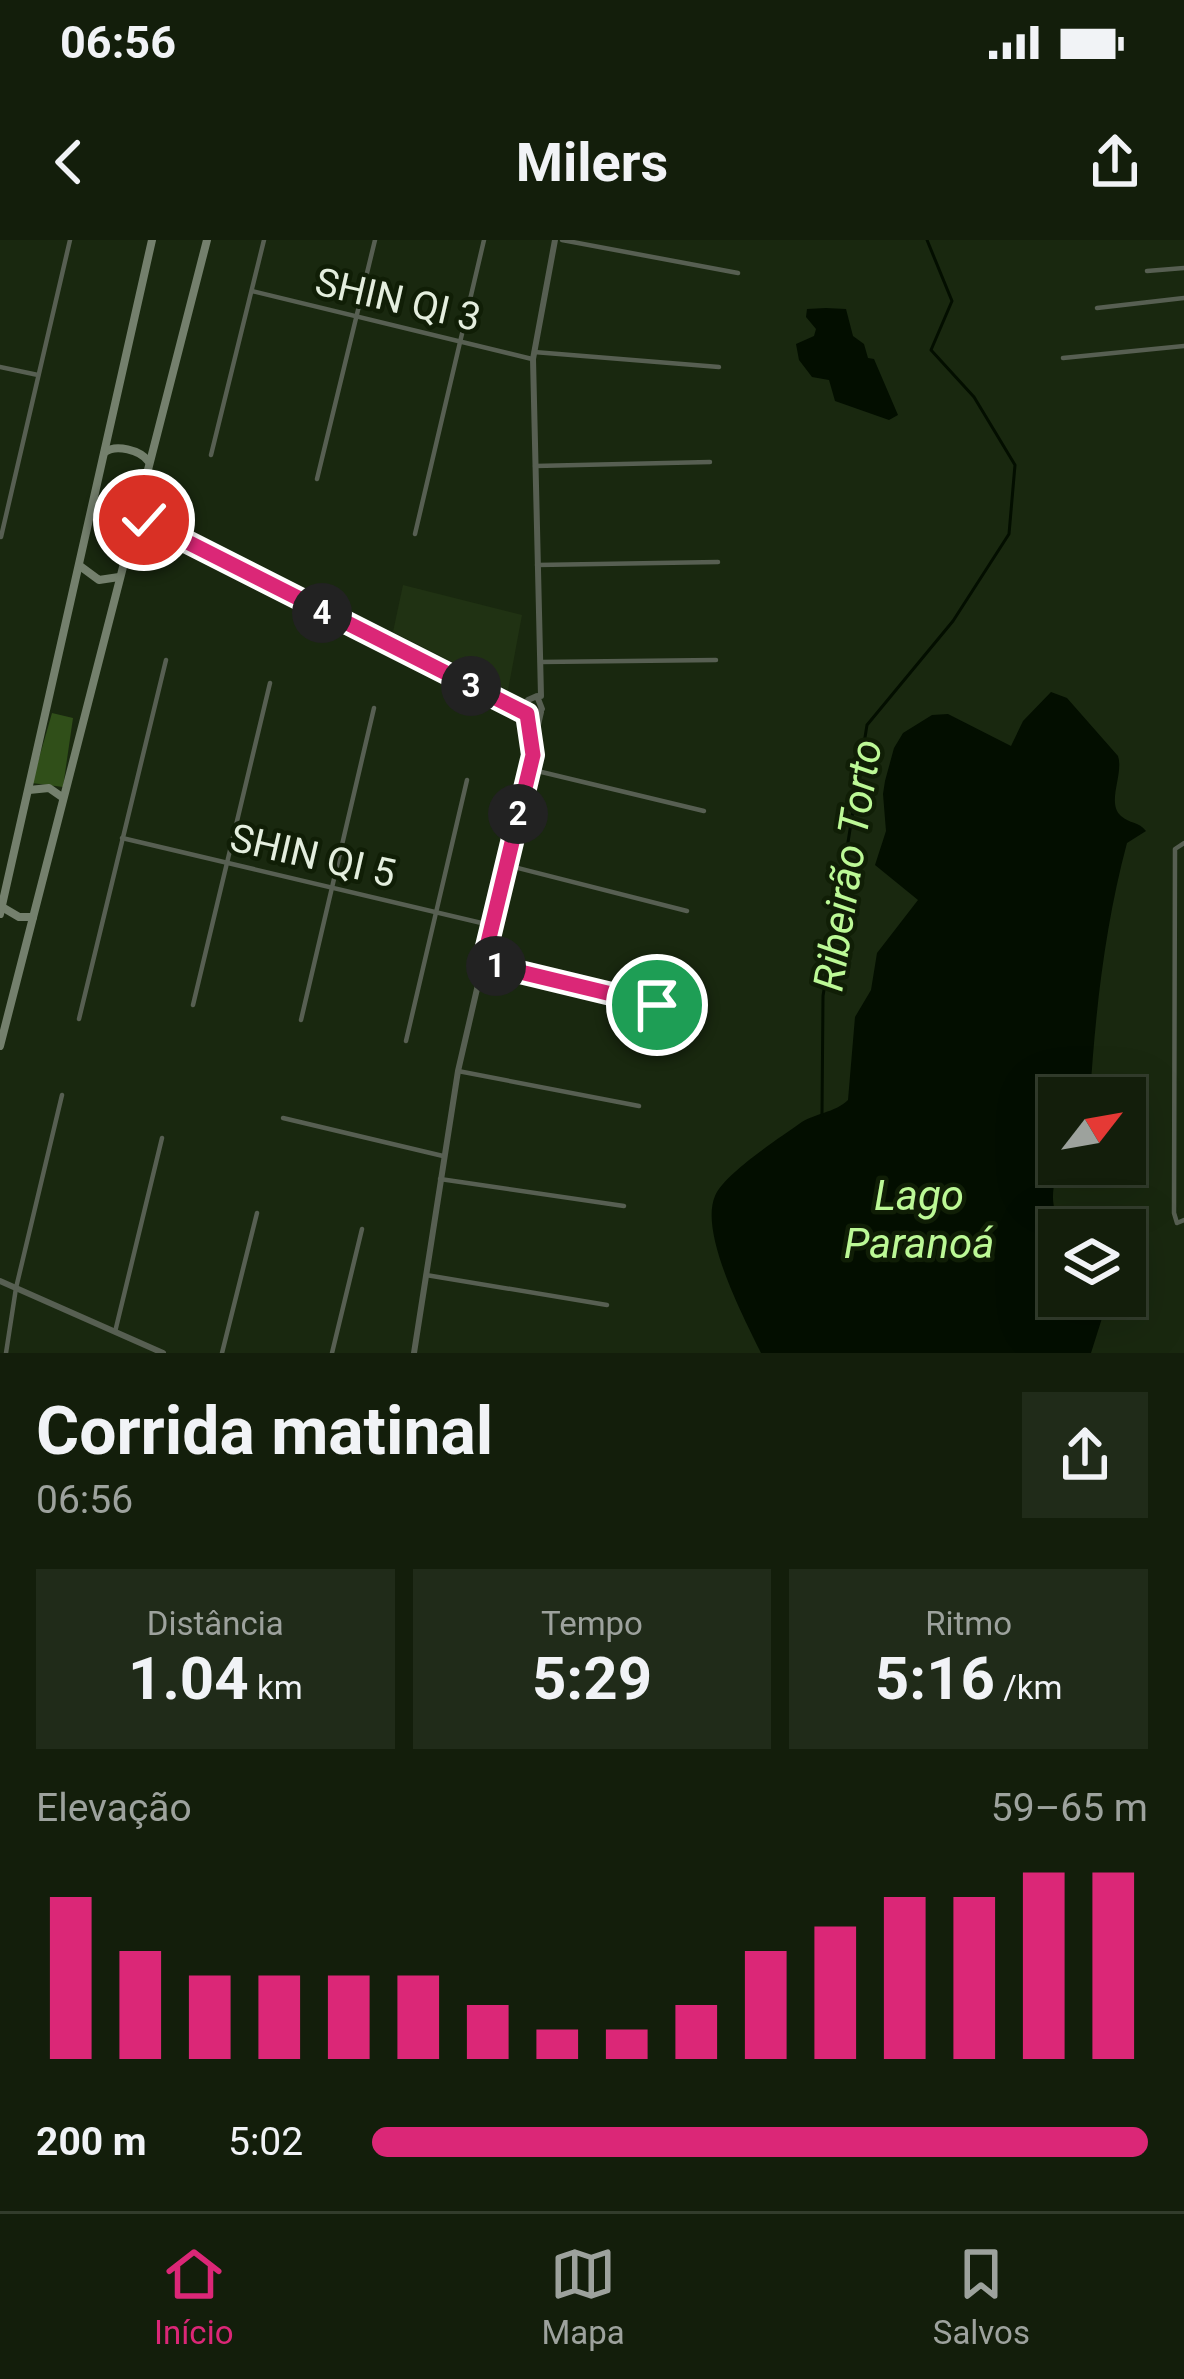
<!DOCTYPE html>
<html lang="pt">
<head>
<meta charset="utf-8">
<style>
	body { margin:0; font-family:Roboto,sans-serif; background:#202b19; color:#f1f3f6; height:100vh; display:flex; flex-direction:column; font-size:45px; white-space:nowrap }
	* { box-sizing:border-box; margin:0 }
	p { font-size:39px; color:#9da29d }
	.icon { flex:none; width:66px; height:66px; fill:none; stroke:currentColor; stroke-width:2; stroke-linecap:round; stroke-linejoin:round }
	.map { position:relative; height:1113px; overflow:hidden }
	.panel { display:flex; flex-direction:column; background:#131e0b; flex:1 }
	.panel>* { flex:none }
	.needle { width:78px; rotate:59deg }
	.controls { position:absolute; left:1038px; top:837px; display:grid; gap:24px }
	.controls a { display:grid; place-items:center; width:108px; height:108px; border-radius:0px; background:#131e0b; box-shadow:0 12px 48px #0002,0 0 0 3px #323c2c; font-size:60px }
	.pin { position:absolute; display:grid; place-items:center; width:102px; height:102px; color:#fff; margin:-51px; border:6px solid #fff; border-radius:50%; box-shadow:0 3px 12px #0007 }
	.km { position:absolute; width:60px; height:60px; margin:-30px; border-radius:50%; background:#222; color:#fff; font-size:33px; line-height:60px; text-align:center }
	.round { display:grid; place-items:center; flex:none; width:126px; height:126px; border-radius:0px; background:#202b19 }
	.summary { display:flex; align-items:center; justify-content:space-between; height:204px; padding:0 36px }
	h1 { font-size:66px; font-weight:700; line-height:90px }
	.stats { display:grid; grid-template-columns:repeat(3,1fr); gap:18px; height:204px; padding:12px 36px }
	.stats div { display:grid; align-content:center; border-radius:0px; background:#202b19; text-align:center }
	.stats b { font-size:60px; font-weight:700 }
	.stats small { font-size:33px; font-weight:400 }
	.stats p { font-size:33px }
	.chart { height:336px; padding:24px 36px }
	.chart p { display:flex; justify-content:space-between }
	.chart svg { width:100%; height:216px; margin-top:12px; stroke:#db2777; stroke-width:6 }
	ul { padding:0 36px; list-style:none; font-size:39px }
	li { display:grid; grid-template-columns:192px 144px 1fr; align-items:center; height:90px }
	li i { height:30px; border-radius:15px; background:#db2777 }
	.status { display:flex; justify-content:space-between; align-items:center; height:84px; padding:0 60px; background:#131e0b; direction:ltr }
	.status svg { height:33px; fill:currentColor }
	header { display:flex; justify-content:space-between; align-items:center; height:156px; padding:0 36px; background:#131e0b; font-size:54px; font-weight:700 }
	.tabs { display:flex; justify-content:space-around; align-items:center; height:168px; border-top:3px solid #323c2c; background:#131e0b; font-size:33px; color:#9da29d }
	.tabs a { display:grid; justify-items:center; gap:6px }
	.tabs .on { color:#db2777 }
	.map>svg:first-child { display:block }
</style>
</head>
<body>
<div class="status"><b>06:56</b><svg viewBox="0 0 49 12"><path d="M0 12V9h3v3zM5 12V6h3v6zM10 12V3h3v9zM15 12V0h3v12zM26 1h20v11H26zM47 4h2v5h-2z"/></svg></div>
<header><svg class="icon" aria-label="back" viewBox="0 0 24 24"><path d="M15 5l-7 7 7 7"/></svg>Milers<svg class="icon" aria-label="share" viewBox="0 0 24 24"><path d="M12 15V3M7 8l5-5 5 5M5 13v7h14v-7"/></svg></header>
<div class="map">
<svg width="1184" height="1113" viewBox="0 0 1184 1113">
	<rect width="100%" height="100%" fill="#19280f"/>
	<polygon fill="#203213" points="403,345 522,375 508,450 393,392"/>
	<polygon fill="#304f19" points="52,473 73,478 63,547 32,543"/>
	<g fill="#030e00">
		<polygon points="826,68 846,69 853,96 864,104 868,118 874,119 898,175 889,180 835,161 829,140 812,137 799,120 796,104 814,96 816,89 806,77 807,69"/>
		<path d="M1051,452L1067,458L1118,516C1124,534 1106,563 1121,576C1130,584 1138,581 1146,591L1127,603C1105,685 1095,774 1090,858H1059C1059,877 1062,899 1059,918C1055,945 1044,968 1068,990H1059V1056H1109L1091,1113H761C744,1078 699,993 715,956C724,934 778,899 799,884C814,873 835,873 848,860L855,777L871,750L877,713L918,660L875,625L886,591L883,554L885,541L894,508L903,493L932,475L948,474L1011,506L1023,481Z"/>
	</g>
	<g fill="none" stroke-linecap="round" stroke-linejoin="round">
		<polyline stroke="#030e00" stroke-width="3" points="822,875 823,756 867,485 953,381 1009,294 1015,225 974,157 931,110 952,61 927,0"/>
		<g stroke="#575f52" stroke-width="4.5">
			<polyline points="562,0 738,33"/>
			<polyline points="1147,31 1184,28"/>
			<polyline points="252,51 532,119"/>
			<polyline points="1097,68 1184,58"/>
			<polyline points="534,112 719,127"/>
			<polyline points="1063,118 1184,106"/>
			<polyline points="0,127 38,135"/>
			<polyline points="211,215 264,0"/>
			<polyline points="535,226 710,222"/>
			<polyline points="317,239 375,0"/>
			<polyline points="415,294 484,0"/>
			<polyline points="1,297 70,0"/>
			<polyline points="537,325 718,322"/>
			<polyline points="540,422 716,420"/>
			<polyline points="529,529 704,571"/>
			<polyline points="122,598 490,685"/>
			<polyline points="1184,603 1175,609 1174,973 1177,983 1184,980"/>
			<polyline points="506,625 687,671"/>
			<polyline points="483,723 657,765"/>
			<polyline points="193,765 270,443"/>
			<polyline points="79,779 166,420"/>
			<polyline points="301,780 374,468"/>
			<polyline points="406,801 467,540"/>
			<polyline points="458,831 639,866"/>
			<polyline points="283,878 443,916"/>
			<polyline points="440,939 624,966"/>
			<polyline points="426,1035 607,1065"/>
			<polyline points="115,1092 162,898"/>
			<polyline points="6,1113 16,1048 62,855"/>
			<polyline points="222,1113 257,973"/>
			<polyline points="332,1113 362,989"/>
		</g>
		<g stroke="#575f52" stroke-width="6">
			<polyline points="137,276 533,478 542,469 537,456 528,460 527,474"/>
			<polyline points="541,456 533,119 555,0"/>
			<polyline points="528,477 532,511"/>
			<polyline points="0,1041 163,1113"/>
			<polyline points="414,1113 458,831 541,472"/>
		</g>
		<g stroke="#74806d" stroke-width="8">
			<path d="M105,212C116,204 140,210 148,221"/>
			<polyline points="80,326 99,340 119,337"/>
			<polyline points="29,550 49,548 62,557"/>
			<polyline points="2,667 19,677 33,677"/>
			<polyline points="0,674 152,0"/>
			<polyline points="0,806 207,0"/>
		</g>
	</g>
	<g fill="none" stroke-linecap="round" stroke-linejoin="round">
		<defs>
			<polyline id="route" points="144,280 527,474 533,515 483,723 657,765"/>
		</defs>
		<use href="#route" stroke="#fff" stroke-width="24"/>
		<use href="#route" stroke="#db2777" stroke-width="15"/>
	</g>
	<g text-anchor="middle" stroke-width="9" stroke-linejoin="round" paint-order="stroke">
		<g font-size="39" fill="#e4eede" stroke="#101e06">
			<text transform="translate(398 59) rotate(13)" y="14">SHIN QI 3</text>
			<text transform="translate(313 615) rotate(13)" y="14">SHIN QI 5</text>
		</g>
		<g font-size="42" font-style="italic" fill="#bcf996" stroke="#101e06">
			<text transform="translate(847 625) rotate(-81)" y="15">Ribeirão Torto</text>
			<text x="919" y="970">Lago<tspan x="919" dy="48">Paranoá</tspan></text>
		</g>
	</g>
</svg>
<div class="controls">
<a><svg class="needle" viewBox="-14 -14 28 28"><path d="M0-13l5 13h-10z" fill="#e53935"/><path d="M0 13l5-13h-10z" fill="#9da29d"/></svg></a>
<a><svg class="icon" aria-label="layers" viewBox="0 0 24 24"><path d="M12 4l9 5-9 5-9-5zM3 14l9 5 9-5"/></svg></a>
</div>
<div class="pin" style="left:657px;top:765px;background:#1e9e55"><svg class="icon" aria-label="arrive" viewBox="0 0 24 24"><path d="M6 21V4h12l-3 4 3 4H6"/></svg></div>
<div class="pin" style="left:144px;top:280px;background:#d93025"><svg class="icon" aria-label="check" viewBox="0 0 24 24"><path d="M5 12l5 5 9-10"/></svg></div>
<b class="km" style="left:496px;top:726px">1</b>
<b class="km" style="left:518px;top:574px">2</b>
<b class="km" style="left:471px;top:446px">3</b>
<b class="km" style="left:322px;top:373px">4</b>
</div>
<section class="panel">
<div class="summary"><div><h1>Corrida matinal</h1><p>06:56</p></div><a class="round"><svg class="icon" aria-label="share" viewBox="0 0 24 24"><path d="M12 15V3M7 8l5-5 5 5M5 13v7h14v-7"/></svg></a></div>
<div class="stats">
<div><p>Distância</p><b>1.04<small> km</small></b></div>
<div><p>Tempo</p><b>5:29</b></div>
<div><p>Ritmo</p><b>5:16<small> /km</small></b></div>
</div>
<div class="chart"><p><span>Elevação</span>59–65 m</p>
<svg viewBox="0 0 160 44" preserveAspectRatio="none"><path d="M5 44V11M15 44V22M25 44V27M35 44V27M45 44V27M55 44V27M65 44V33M75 44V38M85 44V38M95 44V33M105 44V22M115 44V17M125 44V11M135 44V11M145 44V6M155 44V6"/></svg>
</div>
<ul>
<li><b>200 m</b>5:02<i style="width:100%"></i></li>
</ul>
</section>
<nav class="tabs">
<a class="on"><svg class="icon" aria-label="home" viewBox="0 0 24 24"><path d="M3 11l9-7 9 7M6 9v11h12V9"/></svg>Início</a>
<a><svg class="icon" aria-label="map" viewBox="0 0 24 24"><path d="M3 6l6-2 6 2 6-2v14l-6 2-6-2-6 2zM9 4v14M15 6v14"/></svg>Mapa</a>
<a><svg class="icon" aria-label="saved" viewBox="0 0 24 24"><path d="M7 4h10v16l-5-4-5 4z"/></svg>Salvos</a>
</nav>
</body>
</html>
